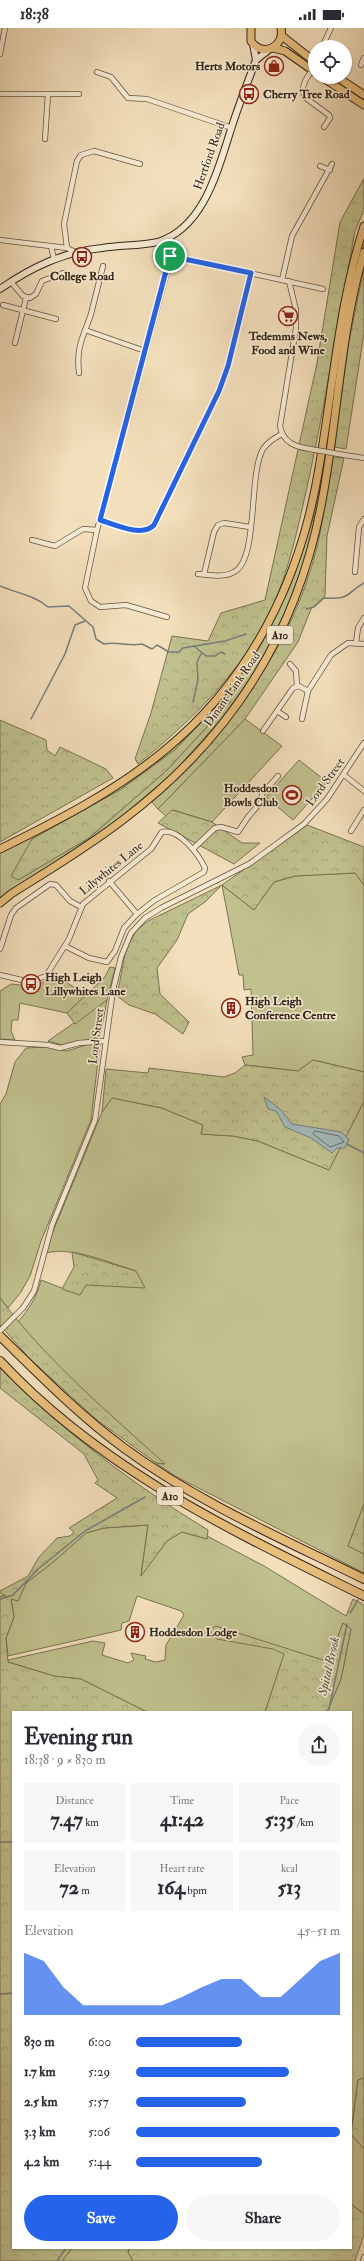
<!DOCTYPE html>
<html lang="en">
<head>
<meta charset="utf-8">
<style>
	body { margin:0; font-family:"IM FELL Double Pica",serif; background:#f7f7f7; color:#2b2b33; height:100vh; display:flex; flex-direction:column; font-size:15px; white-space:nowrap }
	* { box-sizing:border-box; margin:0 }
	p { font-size:13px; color:#7c7c81 }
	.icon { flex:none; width:22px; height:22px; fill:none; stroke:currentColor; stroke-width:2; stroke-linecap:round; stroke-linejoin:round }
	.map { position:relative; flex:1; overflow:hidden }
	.panel { position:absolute; left:12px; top:1683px; width:340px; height:538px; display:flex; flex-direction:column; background:#fff; border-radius:0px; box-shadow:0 1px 3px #0004 }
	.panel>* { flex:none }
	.buttons { position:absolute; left:308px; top:12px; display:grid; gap:8px }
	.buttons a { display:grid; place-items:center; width:44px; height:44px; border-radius:50%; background:#fff; box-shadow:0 1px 3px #0004; font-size:20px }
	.pin { position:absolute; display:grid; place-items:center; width:34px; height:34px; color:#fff; margin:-17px; border:2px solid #fff; border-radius:50%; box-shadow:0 1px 4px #0007 }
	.round { display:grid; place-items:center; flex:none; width:42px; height:42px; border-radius:21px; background:#f7f7f7 }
	.head { display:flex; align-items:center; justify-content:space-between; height:68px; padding:0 12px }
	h1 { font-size:22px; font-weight:700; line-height:30px }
	.stats { display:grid; grid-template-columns:repeat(3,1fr); gap:6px; height:68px; padding:4px 12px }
	.stats div { display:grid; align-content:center; border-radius:0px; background:#f7f7f7; text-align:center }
	.stats b { font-size:20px; font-weight:700 }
	.stats small { font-size:11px; font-weight:400 }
	.stats p { font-size:11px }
	.chart { height:112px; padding:8px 12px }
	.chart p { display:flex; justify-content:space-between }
	.chart svg { width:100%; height:72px; margin-top:4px; fill:#2563eb; opacity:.7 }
	.primary-button { display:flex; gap:8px; margin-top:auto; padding:8px 12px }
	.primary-button a { flex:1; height:46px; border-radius:24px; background:#2563eb; color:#fff; font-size:16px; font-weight:700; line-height:46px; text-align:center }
	.primary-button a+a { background:#f7f7f7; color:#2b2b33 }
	ul { padding:0 12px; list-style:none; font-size:13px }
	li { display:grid; grid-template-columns:64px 48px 1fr; align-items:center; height:30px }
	li i { height:10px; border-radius:5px; background:#2563eb }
	.status { display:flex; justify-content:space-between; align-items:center; height:28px; padding:0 20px; background:#fff; direction:ltr }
	.status svg { height:11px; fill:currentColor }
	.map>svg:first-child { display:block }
</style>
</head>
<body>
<div class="status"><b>18:38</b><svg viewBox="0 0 49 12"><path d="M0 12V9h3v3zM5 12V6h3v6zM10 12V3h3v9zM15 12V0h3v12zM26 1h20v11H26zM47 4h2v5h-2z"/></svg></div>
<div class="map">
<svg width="364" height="2233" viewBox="0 0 364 2233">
	<defs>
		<pattern id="forest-crowns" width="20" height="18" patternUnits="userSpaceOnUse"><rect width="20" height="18" fill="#c0c18e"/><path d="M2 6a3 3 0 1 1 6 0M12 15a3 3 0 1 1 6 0" fill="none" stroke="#a5a67a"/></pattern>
	</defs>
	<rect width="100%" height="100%" fill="#f4e0bd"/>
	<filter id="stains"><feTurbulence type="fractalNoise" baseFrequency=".005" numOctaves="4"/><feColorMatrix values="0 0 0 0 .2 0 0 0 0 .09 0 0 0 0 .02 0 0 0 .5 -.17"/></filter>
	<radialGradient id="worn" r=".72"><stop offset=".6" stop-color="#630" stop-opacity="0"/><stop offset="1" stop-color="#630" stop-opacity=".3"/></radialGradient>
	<g fill="#c0c18e" stroke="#787352" fill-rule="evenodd">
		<path d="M364,209V216L354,251L322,459L308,522L280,600L260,637L222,690L173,745L115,794L0,871V825L71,788L185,708L213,681L234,656L262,615L294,548L313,490L324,428L346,275ZM226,668L231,673L166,743L89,810L18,852L32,811L120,762L176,721Z"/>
		<polygon points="245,691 282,718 212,794 173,782 166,788 158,781"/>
		<polygon points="299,732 327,754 293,792 266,769"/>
		<polygon points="355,845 364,857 364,1044 313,1032 298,1043 245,1037 242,1029 253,1027 251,961 244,962 243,947 239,947 222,857 254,882 274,854 295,848"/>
		<polygon points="52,945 86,967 67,985 20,975 18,992 12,992 11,1003 15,1012 0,1011 0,963 11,956 29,958 42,955"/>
		<polygon points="107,972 100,1009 63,1017 48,1013"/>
		<polygon points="92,1015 100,1016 91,1092 41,1213 30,1248 21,1264 8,1280 0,1270 0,1076 6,1066 15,1034 26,1020 48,1019 67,1023"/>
		<path d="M112,1070L162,1080L203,1097L201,1106L233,1108L258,1113L329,1142L364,1073V1476L348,1518L364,1526V1545L175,1448L156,1435L164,1436L60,1341L18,1294C29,1281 37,1269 41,1252L80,1267L85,1257L136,1243C110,1235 72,1218 46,1225L52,1206L102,1084Z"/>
		<polygon points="148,1497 141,1547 167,1513 182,1504 207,1511 207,1508 264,1538 346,1588 353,1571 364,1577 364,2050 358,2052 351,2104 351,1684 327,1684 341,1651 351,1601 343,1595 329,1634 286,1621 265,1684 147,1684 81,1651 54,1648 8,1634 8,1632 93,1613 105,1615 102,1627 128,1635 134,1632 131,1625 146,1628 145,1631 156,1634 165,1632 166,1617 184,1587 181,1583 137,1568 129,1593 122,1595 121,1602 8,1628 6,1610 14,1589 11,1570 18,1573 26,1555 52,1535 86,1505 104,1500"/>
		<polygon points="351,2106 364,2121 364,2186 351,2176"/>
		<polygon points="72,2220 130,2220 128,2224 133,2233 62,2233"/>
	</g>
	<g fill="url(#forest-crowns)" stroke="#787352">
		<path d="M364,150V182L355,203C339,290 325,378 306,464C295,512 285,560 260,604C229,656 185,698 138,736L135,731L151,685L172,608L208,613L221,585L265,572L317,335L340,194Z"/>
		<polygon points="364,240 364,305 346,421 334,419 349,313"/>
		<path d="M332,429L344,430L327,508L325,568L311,581L298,614L245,691L158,781L152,774C227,704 292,621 317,519C324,489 327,459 332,429Z"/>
		<polygon points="226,668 231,673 166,743 89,810 18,852 11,848 32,811 120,762 176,721"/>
		<polygon points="0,692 46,712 47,722 55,728 60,719 106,741 113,750 0,814"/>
		<polygon points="172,782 212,794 242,815 260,815 234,836 158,795"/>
		<polygon points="307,797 364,819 364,857 355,845 295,848 274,854 254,882 222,857 205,874 188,886 177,912 157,940 160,966 189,994 183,1006 155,986 129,977 117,968 126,921 136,903 148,893 222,857"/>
		<polygon points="110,939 115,940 107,972 75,996 67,985 105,949"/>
		<polygon points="313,1032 364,1044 364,1073 329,1142 258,1113 233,1108 201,1106 203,1097 162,1080 112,1070 102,1084 106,1041 148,1045 149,1040 224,1049 235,1045 245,1037 298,1043"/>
		<polygon points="72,1224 136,1243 145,1260 86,1257 80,1267 62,1261 74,1239"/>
		<path d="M0,1270C47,1333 107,1383 165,1436L156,1435L97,1392L30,1331L0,1297Z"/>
		<path d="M0,1340C62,1402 132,1456 208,1502L207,1511L182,1504L167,1513L141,1548L148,1497L104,1500L86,1505L52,1535L26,1555L18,1573L11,1571L14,1589L6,1610L8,1634L54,1648L81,1651L147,1684H13V2220H72L62,2233H0V1568H6L0,1565V1563L28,1548L39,1529L57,1510L70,1508L74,1504L69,1500L117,1470L95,1455L98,1452L84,1426L0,1360Z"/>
		<polygon points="364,1476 364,1526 348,1518"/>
		<polygon points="343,1595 351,1601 341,1651 327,1684 265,1684 284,1626 273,1621 217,1611 209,1602 216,1598 329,1634"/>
		<polygon points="364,2050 364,2121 351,2106 358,2052"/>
		<polygon points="351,2176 364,2186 364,2207 355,2233 133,2233 128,2224 130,2220 351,2220"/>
	</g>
	<polygon fill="#a2babc" stroke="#757e7a" points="264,1069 280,1081 292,1096 341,1104 349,1111 345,1120 337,1120 332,1125 311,1110 285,1099 276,1083 268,1081"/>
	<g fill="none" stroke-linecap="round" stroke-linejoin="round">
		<polygon stroke="#6a7069" stroke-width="1" points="315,1103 339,1108 344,1114 330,1119 313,1106"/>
		<g stroke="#757e7a" stroke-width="1.5">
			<path d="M0,558C16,565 34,567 48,579L69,578L93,599L96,611L104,616C117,613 129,619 142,616L152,621L157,617L169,624H179L183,620L225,613L246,606"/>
			<path d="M306,581L314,579L324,570C351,572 345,566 364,555"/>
			<polyline points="194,618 206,628 215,628 221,624 225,626"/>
			<polyline points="193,674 198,652 197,634 201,626"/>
			<polyline points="31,691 65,626 75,597 85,593"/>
			<polyline points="347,1116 364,1125"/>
			<polyline points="0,1571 13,1567 38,1541 85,1503 145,1469"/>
			<polyline points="350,1585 358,1572"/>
			<polyline points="326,1684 329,1681 347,1596"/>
			<polyline points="0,1814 13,1814"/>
			<polyline points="0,1966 13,1965"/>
			<polyline points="57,2233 66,2220"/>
		</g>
		<defs>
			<g id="minor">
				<polyline points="322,19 331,0"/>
				<polyline points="0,26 5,0"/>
				<polyline points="361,37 364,30"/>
				<polyline points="312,42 305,53 302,63 307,71 329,87 330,90 324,99"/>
				<polyline points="97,44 111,49 128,70 147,71 232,100"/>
				<polyline points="0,66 79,66"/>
				<polyline points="45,111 48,66"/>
				<polyline points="320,138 330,142"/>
				<polyline points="165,211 170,223 170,233 97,502 85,560 91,573 100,579 126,577 167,589"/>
				<polyline points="0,212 67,220 75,224"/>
				<polyline points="51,218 54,231"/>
				<polyline points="67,220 64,196 77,133 81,127 94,123 140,136"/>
				<polyline points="171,228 323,261"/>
				<polyline points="282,252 292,208 332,136"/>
				<path d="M289,253L296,282V300L280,398C283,415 296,419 310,421"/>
				<polyline points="11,254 23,268 30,270 36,266 42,253 63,245"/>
				<polyline points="3,277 56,291"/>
				<polyline points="85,302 145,323"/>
				<polyline points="15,315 26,270"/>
				<path d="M79,345C76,318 83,310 91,286C95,270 99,254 103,238"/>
				<polyline points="344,427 364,430"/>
				<path d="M100,492C114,496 142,510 154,497L219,363L228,338L251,245"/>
				<polyline points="32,512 55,518 83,501 97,502"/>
				<polyline points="355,544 359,499 364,491"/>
				<path d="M198,546C209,547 224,550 234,544C259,531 248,447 263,421C268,414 274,410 282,406"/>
				<polyline points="204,546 214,504 218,497 224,495 250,499"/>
				<polyline points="356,615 358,600 364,590"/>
				<polyline points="290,636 296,643 297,658"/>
				<polyline points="277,683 286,689"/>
				<polyline points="302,691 308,663 331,627 348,615 364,616"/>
				<polyline points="263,703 293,660 299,658 308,663"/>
				<polyline points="344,747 364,763"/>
				<polyline points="351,803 364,782"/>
				<polyline points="194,820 215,800 221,799 238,804 248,789 261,774 262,766 278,748"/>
				<polyline points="109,853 137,886"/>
				<polyline points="0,921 11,887 16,880 50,856 56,857 70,873 81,879"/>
				<path d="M0,947L30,954L46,948L69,911L83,876L151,821L162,804C178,799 199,827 205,840L204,844L155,872L137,886L124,900L115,923L107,934L89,930L65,918"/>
				<polyline points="0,1014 48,1017 60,1020 79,1015 105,1013"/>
				<polyline points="0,1303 23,1280 34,1263 52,1197 95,1092 113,962 121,929 131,905 145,890 161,880 249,836 304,796 327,771 364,715"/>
				<polyline points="363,2233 364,2229"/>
			</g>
			<g id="secondary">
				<polyline points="256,32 270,21"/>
				<path d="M0,261C32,239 63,224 102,220C121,217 140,218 158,214C206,199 219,137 233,95C240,74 248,53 256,32L253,16"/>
			</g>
			<g id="primary">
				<path d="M251,0V13C262,30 285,19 281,0"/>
				<polyline points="282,8 315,34"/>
				<polyline points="273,20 285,23 315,44"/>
				<polyline points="322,49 364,77"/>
				<polyline points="337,49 364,67"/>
				<path d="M0,821C57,793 116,763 165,722C252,651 301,550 319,440C333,359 339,277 364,198"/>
				<path d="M0,875L11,866C49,842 88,819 124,791C231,710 298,605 322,473C338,390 340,305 364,224"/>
			</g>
			<g id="trunk">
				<path d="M0,1308C40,1347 79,1387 124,1420C197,1474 283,1511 364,1551"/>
				<path d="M0,1333C101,1442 233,1503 364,1568"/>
			</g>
		</defs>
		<use href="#minor" stroke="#625440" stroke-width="6"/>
		<use href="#secondary" stroke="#312516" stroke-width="8"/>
		<use href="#primary" stroke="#312516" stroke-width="9"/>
		<use href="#trunk" stroke="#312516" stroke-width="10"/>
		<use href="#minor" stroke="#f8ebd4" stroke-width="4.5"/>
		<use href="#secondary" stroke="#f8ebd4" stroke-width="6"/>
		<use href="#primary" stroke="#eac07e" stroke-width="7"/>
		<use href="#trunk" stroke="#eac07e" stroke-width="8"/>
		<defs>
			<polyline id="minor-bridge" points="310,421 344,427"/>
		</defs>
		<use href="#minor-bridge" stroke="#625440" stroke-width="6" stroke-linecap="butt"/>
		<use href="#minor-bridge" stroke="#f8ebd4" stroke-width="4.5"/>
	</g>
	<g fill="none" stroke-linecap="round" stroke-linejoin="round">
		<defs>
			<path id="route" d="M170,228L251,245L228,338L219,363L154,497C142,510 114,496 100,492Z"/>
		</defs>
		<use href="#route" stroke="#fff" stroke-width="8"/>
		<use href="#route" stroke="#2563eb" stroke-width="5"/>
	</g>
	<defs>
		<symbol id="shop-ring" viewBox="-11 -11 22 22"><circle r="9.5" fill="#f8ebd4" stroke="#8f2418" stroke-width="1.5"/><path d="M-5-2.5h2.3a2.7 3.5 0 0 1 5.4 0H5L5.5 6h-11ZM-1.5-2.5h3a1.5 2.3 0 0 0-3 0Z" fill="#8f2418"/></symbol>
		<symbol id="bus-ring" viewBox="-11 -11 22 22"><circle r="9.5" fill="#f8ebd4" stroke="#8f2418" stroke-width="1.5"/><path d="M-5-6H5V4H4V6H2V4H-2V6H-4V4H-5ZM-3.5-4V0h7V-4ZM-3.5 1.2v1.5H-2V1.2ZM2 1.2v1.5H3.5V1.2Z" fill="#8f2418"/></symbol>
		<symbol id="supermarket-ring" viewBox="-11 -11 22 22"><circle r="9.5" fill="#f8ebd4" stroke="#8f2418" stroke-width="1.5"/><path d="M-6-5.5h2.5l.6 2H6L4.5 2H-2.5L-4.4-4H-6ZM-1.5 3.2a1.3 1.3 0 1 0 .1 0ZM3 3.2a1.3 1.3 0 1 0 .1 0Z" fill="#8f2418"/></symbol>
		<symbol id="stadium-ring" viewBox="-11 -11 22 22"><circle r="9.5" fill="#f8ebd4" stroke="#8f2418" stroke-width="1.5"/><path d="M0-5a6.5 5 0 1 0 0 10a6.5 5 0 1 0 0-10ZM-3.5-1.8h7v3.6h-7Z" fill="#8f2418"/></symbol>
		<symbol id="building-ring" viewBox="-11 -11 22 22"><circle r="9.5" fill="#f8ebd4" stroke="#8f2418" stroke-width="1.5"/><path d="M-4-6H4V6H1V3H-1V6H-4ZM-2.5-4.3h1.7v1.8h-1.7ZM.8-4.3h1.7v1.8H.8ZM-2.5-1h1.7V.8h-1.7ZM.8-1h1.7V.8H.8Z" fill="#8f2418"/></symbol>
	</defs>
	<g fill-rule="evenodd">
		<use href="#shop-ring" x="263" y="27" width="22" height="22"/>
		<use href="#bus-ring" x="238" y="55" width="22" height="22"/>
		<use href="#bus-ring" x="71" y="218" width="22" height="22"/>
		<use href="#supermarket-ring" x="277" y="277" width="22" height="22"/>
		<use href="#stadium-ring" x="281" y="756" width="22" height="22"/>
		<use href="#bus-ring" x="20" y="945" width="22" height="22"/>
		<use href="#building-ring" x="220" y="969" width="22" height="22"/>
		<use href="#building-ring" x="124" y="1593" width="22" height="22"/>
	</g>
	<g text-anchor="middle" stroke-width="3" stroke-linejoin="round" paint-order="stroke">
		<g fill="#f8ebd4" stroke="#6d604f" stroke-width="1">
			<rect x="267" y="598" width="26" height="18" rx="3"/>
			<rect x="157" y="1459" width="26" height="18" rx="3"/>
		</g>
		<g font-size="11" font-weight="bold" fill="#312516">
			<text x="280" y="611">A10</text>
			<text x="170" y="1472">A10</text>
		</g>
		<g font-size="12" font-weight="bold" fill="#312516" stroke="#f8ebd4" text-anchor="start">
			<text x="260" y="42" text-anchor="end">Herts Motors</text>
			<text x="263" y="70">Cherry Tree Road</text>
			<text x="82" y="252" text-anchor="middle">College Road</text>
			<text x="288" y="312" text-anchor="middle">Tedemms News,<tspan x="288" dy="14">Food and Wine</tspan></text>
			<text x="278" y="764" text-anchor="end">Hoddesdon<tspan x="278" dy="14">Bowls Club</tspan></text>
			<text x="45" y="953">High Leigh<tspan x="45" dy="14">Lillywhites Lane</tspan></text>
			<text x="245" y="977">High Leigh<tspan x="245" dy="14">Conference Centre</tspan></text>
			<text x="149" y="1608">Hoddesdon Lodge</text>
		</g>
		<g font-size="12" fill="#312516" stroke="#f8ebd4">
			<text transform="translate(209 128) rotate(-70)" y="4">Hertford Road</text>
			<text transform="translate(232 661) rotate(-55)" y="4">Dinant Link Road</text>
			<text transform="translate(325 754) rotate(-54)" y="4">Lord Street</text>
			<text transform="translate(111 840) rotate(-39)" y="4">Lilywhites Lane</text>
			<text transform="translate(96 1008) rotate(-83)" y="4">Lord Street</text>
		</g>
		<g font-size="13" font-style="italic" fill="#535248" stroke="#f8ebd4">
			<text transform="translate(328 1638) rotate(-77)" y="5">Spital Brook</text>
		</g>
	</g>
	<rect width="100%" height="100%" filter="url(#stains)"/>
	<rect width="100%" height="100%" fill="url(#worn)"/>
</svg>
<div class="buttons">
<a><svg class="icon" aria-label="locate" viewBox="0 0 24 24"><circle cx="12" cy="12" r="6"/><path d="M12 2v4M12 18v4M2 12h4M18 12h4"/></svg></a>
</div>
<div class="pin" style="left:170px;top:228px;background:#1e9e55"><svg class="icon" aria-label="arrive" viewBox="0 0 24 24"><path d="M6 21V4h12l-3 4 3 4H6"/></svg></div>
<section class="panel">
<div class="head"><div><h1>Evening run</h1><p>18:38 · 9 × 830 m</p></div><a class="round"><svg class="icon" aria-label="share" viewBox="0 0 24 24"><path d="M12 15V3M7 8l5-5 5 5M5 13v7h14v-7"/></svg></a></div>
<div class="stats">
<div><p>Distance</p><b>7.47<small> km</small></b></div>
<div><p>Time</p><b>41:42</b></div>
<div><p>Pace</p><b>5:35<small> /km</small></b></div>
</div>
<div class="stats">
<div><p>Elevation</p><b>72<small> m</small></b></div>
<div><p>Heart rate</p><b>164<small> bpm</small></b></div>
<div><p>kcal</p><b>513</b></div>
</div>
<div class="chart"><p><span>Elevation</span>45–51 m</p>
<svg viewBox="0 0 160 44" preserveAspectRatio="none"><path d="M0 44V6L10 11L20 27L30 38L40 38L50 38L60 38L70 38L80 33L90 27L100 22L110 22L120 33L130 33L140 22L150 11L160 6V44z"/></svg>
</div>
<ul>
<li><b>830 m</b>6:00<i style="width:52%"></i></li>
<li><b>1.7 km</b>5:29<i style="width:75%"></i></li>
<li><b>2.5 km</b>5:57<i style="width:54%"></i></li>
<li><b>3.3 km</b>5:06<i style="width:100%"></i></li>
<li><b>4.2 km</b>5:44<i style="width:62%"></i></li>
</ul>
<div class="primary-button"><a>Save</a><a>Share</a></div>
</section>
</div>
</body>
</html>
